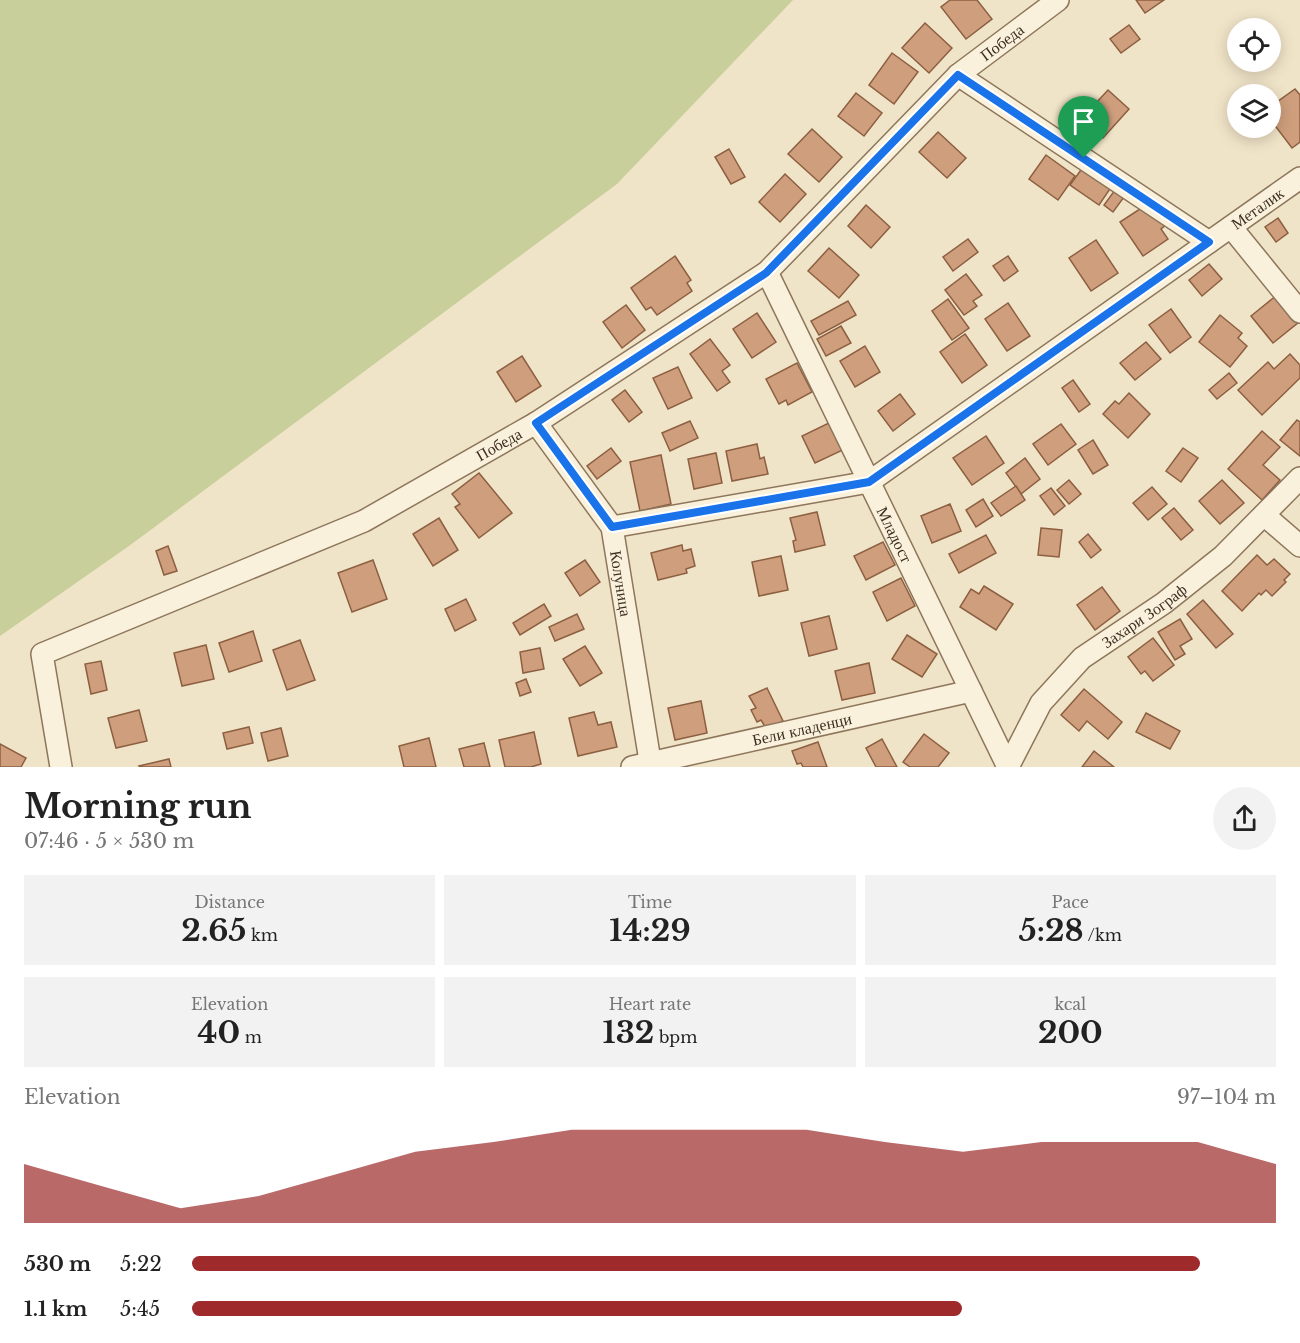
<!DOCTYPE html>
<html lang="en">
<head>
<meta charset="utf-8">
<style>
	body { margin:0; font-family:"Libre Baskerville",serif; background:#f2f2f2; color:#222; height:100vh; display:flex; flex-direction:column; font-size:22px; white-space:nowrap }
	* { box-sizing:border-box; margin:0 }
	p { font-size:20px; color:#767676 }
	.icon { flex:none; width:33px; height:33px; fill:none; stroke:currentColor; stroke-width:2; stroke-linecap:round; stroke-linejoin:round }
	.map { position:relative; height:767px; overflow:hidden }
	.drawer { display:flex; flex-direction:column; background:#fff; flex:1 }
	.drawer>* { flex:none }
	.controls { position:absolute; left:1227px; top:18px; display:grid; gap:12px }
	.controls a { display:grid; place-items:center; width:54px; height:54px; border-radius:50%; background:#fff; box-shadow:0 3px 15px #0003; font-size:30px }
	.pin { position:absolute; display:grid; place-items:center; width:51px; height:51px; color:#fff; margin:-62px -26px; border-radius:50% 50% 50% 0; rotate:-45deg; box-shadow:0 0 6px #0007 }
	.pin .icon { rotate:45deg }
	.round { display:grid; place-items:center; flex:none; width:63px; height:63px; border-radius:32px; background:#f2f2f2 }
	.head { display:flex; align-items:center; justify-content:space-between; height:102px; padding:0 24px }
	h1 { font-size:33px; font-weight:700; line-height:45px }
	.metrics { display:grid; grid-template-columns:repeat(3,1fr); gap:9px; height:102px; padding:6px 24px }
	.metrics div { display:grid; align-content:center; border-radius:0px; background:#f2f2f2; text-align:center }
	.metrics b { font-size:30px; font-weight:700 }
	.metrics small { font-size:16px; font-weight:400 }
	.metrics p { font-size:16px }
	.chart { height:168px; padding:12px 24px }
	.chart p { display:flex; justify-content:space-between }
	.chart svg { width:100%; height:108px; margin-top:6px; fill:#9e2a2b; opacity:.7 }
	ul { padding:0 24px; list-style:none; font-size:20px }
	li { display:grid; grid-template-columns:96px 72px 1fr; align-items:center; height:45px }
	li i { height:15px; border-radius:8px; background:#9e2a2b }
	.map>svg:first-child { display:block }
</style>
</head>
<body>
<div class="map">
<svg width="1300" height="767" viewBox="0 0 1300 767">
	<rect width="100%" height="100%" fill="#f0e4c8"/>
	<polygon fill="#c9cf9b" points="0,0 793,0 617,184 129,546 0,636"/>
	<g fill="#cf9f7d" stroke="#8d5f41" stroke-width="1.5">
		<polygon points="950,0 977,0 992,19 966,39 941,7"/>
		<polygon points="1136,0 1164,0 1145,13"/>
		<polygon points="925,23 952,48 929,73 902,48"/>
		<polygon points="1129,25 1140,39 1121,53 1110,39"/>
		<polygon points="892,53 918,72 894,104 869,85"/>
		<polygon points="1295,89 1300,95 1300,142 1292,148 1270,119 1270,107"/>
		<polygon points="1108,90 1129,109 1103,138 1082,118"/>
		<polygon points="856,93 882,113 864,136 838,116"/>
		<polygon points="812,129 842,157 819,182 788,154"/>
		<polygon points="938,132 966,158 947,178 919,152"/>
		<polygon points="729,149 745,177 731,184 715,157"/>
		<polygon points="1046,155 1075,176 1058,200 1029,179"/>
		<polygon points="1086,163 1114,183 1099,205 1070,185"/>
		<polygon points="785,174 806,194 780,222 759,202"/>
		<polygon points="1118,186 1127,193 1113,212 1104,205"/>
		<polygon points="866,205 890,227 871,248 848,226"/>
		<polygon points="1146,205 1155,219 1161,215 1167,224 1161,229 1168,239 1143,256 1120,222"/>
		<polygon points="1278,218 1288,233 1276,242 1265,227"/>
		<polygon points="968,239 978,252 953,271 943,257"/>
		<polygon points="1096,240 1118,273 1091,291 1069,258"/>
		<polygon points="829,248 859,275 839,298 808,271"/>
		<polygon points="675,256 691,280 687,283 692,291 657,315 651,307 646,310 631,288"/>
		<polygon points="1008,256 1018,271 1004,281 993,266"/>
		<polygon points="1209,264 1222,279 1202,296 1189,280"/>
		<polygon points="966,274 982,295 973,301 977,306 964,315 945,290"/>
		<polygon points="1277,295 1299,322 1273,343 1251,316"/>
		<polygon points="948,299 969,328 952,340 932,311"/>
		<polygon points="848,301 856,315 819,335 811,321"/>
		<polygon points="1008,303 1030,336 1007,351 985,319"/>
		<polygon points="626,305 645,330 622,348 603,322"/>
		<polygon points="1171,309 1191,337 1170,353 1149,325"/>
		<polygon points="757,313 776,342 752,358 733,329"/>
		<polygon points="1220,315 1242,333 1238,338 1247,346 1230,367 1199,342"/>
		<polygon points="841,326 851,343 826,356 817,339"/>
		<polygon points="965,334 987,365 962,383 940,352"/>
		<polygon points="710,339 730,365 722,371 730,382 717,391 690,354"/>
		<polygon points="1146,342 1161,359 1135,380 1120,363"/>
		<polygon points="865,346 880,372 855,387 840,361"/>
		<polygon points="1290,354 1300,365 1300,378 1262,415 1238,390 1268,362 1274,369"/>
		<polygon points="522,356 541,386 516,402 497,372"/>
		<polygon points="797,363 812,392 788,405 786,400 779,404 766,379"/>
		<polygon points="678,367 692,398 668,409 653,378"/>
		<polygon points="1229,373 1237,383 1217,399 1209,390"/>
		<polygon points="1073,380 1090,404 1079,412 1062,388"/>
		<polygon points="625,390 642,412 629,422 612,400"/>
		<polygon points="1129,393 1150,414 1128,438 1103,414 1115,401 1119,404"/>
		<polygon points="900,394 915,414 893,431 878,411"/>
		<polygon points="1297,420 1300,422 1300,456 1280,440"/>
		<polygon points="690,421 698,438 670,451 662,433"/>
		<polygon points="833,421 847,448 815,463 802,436"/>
		<polygon points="1061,424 1076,444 1048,465 1033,444"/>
		<polygon points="1262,431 1280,447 1263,465 1280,480 1262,500 1228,469"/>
		<polygon points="986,436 1004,463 972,485 953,458"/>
		<polygon points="1093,440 1108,465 1093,474 1078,450"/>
		<polygon points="757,444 760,459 764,457 768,474 732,481 726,451"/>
		<polygon points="611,448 621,461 597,479 587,466"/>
		<polygon points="1183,448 1198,458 1181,482 1166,471"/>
		<polygon points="716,453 722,483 694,489 688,459"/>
		<polygon points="661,455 671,504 640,511 630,462"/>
		<polygon points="1025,458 1040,479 1021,494 1006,473"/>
		<polygon points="479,473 512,513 479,538 455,507 460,504 452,494"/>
		<polygon points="1069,480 1081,494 1069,504 1057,490"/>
		<polygon points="1222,480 1244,503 1220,524 1199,501"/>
		<polygon points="1016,486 1025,500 1001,516 991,503"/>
		<polygon points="1152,487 1167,504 1148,520 1133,503"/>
		<polygon points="1051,488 1065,506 1054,515 1040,496"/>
		<polygon points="983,499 993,516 976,527 966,510"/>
		<polygon points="950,504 961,531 932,543 921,516"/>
		<polygon points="1174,508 1193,530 1181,540 1162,518"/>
		<polygon points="817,512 825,545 795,552 793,541 796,540 790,518"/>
		<polygon points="439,518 458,550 433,566 413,534"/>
		<polygon points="1041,528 1062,530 1059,557 1038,555"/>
		<polygon points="1088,534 1101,550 1091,558 1079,542"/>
		<polygon points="986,535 996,553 959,573 949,554"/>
		<polygon points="883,542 895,565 866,580 854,556"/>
		<polygon points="682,545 683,551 691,549 695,566 686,569 687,573 658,580 651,553"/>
		<polygon points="168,546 177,571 164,575 156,551"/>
		<polygon points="1257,555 1267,565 1274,559 1290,574 1284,580 1286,582 1272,596 1266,590 1261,595 1259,593 1242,611 1222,591"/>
		<polygon points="781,556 788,590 759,596 752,562"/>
		<polygon points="373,560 387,599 352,612 338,573"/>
		<polygon points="585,560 600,582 580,596 565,573"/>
		<polygon points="901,578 915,606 887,621 873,592"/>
		<polygon points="984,586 1013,604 996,630 960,607 971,589 979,594"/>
		<polygon points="1102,587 1120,611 1095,630 1077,605"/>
		<polygon points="466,599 476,620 455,631 445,609"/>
		<polygon points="1203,600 1233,634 1216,648 1187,614"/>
		<polygon points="544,604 551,616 520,635 513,623"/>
		<polygon points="577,614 584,629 555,641 549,627"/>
		<polygon points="829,616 837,649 809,656 801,623"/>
		<polygon points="1180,619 1192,639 1180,646 1185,654 1175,660 1158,632"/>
		<polygon points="253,631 262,661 229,672 219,643"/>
		<polygon points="907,635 937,654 922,677 892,659"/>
		<polygon points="1153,638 1174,665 1153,681 1145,671 1141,674 1128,657"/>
		<polygon points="300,640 315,680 287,690 273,650"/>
		<polygon points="206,645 214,679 182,686 174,653"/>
		<polygon points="585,646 602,673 580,686 563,659"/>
		<polygon points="540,648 544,669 523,673 520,652"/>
		<polygon points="101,661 107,690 91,694 85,664"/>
		<polygon points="869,663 875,693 842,700 835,671"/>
		<polygon points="526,679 531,692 520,696 516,683"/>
		<polygon points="767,688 783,721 767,730 761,720 757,722 751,710 756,708 749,696"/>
		<polygon points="1084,689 1122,722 1108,739 1087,721 1079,731 1061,715"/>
		<polygon points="701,701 707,733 675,740 668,708"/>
		<polygon points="139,710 147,741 116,748 108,718"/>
		<polygon points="594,712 598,725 611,722 617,747 578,756 569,718"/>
		<polygon points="1146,713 1180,731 1170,749 1136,732"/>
		<polygon points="249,727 253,743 227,749 223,733"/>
		<polygon points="281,728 288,756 268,761 261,733"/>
		<polygon points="534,732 541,764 531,767 505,767 499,740"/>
		<polygon points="924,734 949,753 938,767 910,767 903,762"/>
		<polygon points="429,738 436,767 404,767 399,746"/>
		<polygon points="882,739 897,767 876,767 866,748"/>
		<polygon points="818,742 827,767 803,767 801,763 797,764 792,751"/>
		<polygon points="484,743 490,767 464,767 459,749"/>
		<polygon points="0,744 26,758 21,767 0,767"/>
		<polygon points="1094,751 1114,767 1082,767"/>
		<polygon points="169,759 171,767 140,767 139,766"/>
	</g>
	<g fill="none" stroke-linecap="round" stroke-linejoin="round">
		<defs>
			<g id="street">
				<polyline points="958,75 1209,242"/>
				<polyline points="1231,227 1300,312"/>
				<path id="s1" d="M767,272L1008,767"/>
				<path id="s2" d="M536,423L612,527L651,767"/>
				<polyline points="1264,515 1300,546"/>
				<path id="s3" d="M612,527L869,482L1300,178"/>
				<path id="s4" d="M61,767L42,654L364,521L536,423L767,272L958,75L1058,0"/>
				<path id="s5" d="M632,767L971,691"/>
				<path id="s6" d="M1008,767L1041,703L1082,658L1164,603L1223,556L1300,478"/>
			</g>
		</defs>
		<use href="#street" stroke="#8d765c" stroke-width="24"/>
		<use href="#street" stroke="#faf1dc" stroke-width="21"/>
	</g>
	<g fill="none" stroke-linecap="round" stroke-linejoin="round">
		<defs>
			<polygon id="route" points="958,75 1209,242 869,482 612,527 536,423 766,273"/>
		</defs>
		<use href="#route" stroke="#fff" stroke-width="12"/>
		<use href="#route" stroke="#1a73e8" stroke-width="8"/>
	</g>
	<g text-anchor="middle" stroke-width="6" stroke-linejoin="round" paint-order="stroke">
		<g font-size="16" fill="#3d2e20" stroke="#f7eed8">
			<text dy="6" stroke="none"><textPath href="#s4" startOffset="1266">Победа</textPath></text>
			<text dy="6" stroke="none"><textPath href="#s3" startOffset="736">Металик</textPath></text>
			<text dy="6" stroke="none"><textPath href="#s4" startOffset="618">Победа</textPath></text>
			<text dy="6" stroke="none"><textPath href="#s1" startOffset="292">Младост</textPath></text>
			<text dy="6" stroke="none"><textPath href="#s2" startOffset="186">Колуница</textPath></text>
			<text dy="6" stroke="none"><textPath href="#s6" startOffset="208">Захари Зограф</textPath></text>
			<text dy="6" stroke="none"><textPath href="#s5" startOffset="174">Бели кладенци</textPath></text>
		</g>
	</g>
</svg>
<div class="controls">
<a><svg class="icon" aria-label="locate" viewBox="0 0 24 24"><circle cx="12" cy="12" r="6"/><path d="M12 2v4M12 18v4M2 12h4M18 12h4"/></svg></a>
<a><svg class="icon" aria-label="layers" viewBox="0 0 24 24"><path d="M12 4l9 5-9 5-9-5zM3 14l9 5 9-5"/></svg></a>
</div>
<div class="pin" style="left:1084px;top:158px;background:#1e9e55"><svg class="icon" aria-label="arrive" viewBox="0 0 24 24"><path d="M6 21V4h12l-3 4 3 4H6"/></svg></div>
</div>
<section class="drawer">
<div class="head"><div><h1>Morning run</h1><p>07:46 · 5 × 530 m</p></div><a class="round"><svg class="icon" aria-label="share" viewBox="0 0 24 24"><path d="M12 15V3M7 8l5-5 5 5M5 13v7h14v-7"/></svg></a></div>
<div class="metrics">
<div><p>Distance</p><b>2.65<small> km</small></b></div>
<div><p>Time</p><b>14:29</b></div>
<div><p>Pace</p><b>5:28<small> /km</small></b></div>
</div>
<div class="metrics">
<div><p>Elevation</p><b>40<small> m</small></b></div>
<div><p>Heart rate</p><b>132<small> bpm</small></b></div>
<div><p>kcal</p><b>200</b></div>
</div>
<div class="chart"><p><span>Elevation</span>97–104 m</p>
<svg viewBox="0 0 160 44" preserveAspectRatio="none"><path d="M0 44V20L10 29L20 38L30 33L40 24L50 15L60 11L70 6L80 6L90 6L100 6L110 11L120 15L130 11L140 11L150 11L160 20V44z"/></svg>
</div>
<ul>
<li><b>530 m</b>5:22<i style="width:93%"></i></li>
<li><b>1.1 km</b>5:45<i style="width:71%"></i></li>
</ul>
</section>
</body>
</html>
